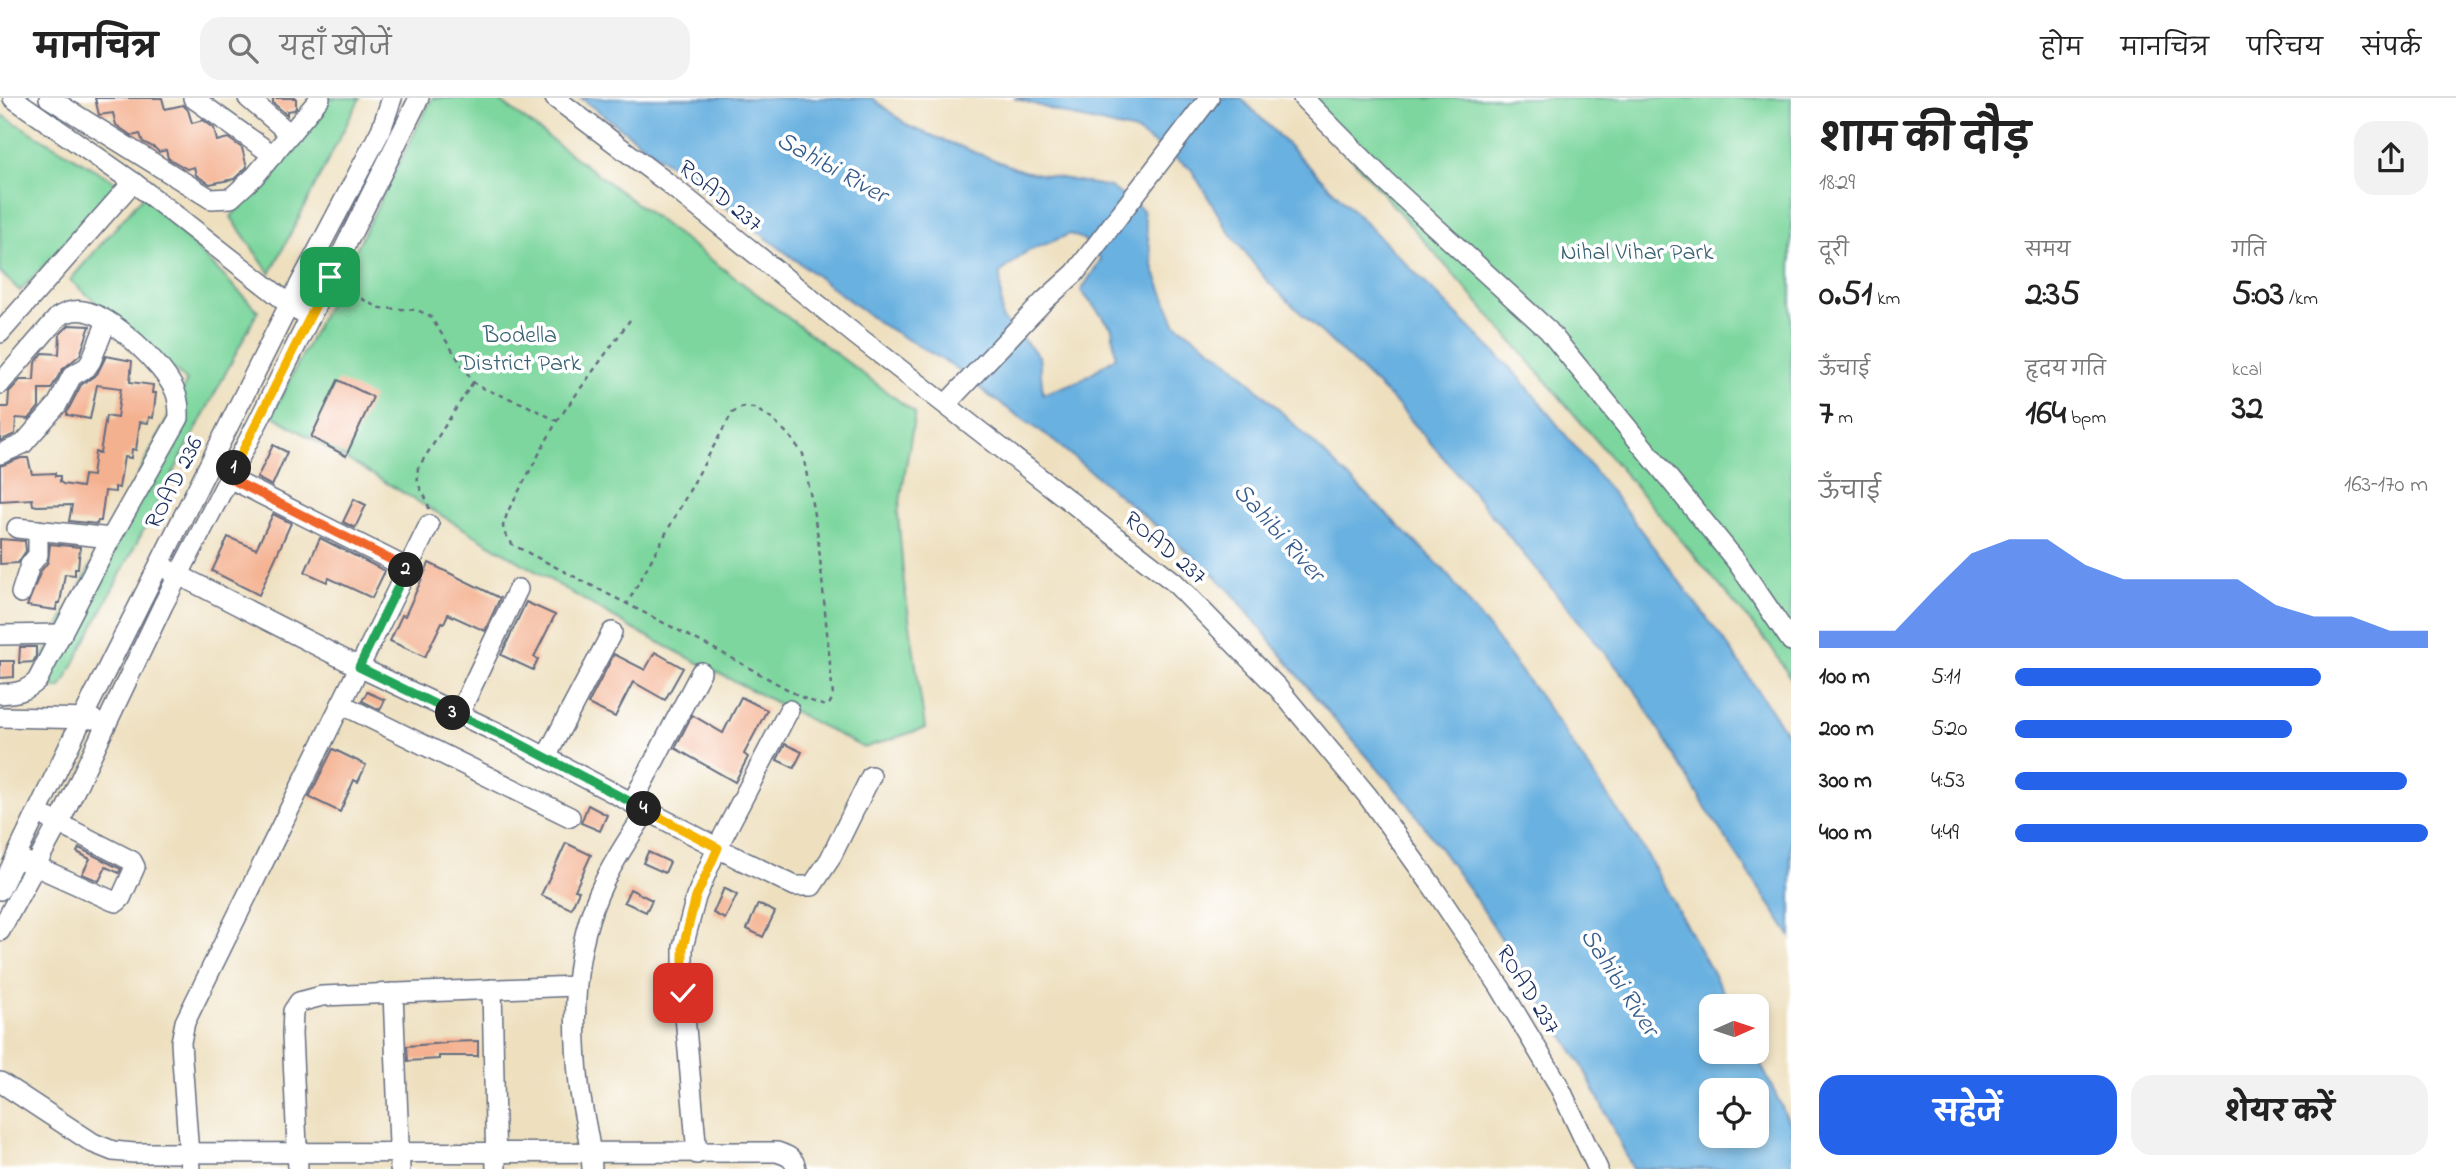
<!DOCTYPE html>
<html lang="hi">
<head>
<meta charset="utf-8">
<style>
	body { margin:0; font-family:"Indie Flower","Playpen Sans Deva",sans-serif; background:#f2f2f2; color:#222; height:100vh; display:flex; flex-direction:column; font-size:26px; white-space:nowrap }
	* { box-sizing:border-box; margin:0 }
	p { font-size:23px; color:#767676 }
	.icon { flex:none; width:38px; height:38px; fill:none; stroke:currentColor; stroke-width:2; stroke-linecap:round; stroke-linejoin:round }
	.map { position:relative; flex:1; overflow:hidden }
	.panel { display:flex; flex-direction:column; background:#fff; width:665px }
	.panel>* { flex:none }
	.needle { width:46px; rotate:87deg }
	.tools { position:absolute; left:1699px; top:896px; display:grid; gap:14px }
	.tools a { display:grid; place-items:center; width:70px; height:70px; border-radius:14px; background:#fff; box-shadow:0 4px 10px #0003; font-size:35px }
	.pin { position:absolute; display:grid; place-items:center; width:60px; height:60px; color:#fff; margin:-30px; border-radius:14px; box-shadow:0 4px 10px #0006 }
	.km { position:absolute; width:35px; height:35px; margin:-18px; border-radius:50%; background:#222; color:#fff; font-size:19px; line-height:35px; text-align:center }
	.round { display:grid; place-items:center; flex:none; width:74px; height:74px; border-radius:21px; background:#f2f2f2 }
	.overview { display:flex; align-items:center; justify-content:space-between; height:119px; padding:0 28px }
	h1 { font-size:38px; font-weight:700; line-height:52px }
	.figures { display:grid; grid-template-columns:repeat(3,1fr); gap:10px; height:119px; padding:7px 28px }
	.figures div { display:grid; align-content:center }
	.figures b { font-size:35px; font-weight:700 }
	.figures small { font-size:19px; font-weight:400 }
	.figures p { font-size:19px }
	.chart { height:196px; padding:14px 28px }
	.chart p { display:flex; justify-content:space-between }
	.chart svg { width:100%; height:126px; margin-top:7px; fill:#2563eb; opacity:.7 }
	.primary-button { display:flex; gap:14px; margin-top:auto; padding:14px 28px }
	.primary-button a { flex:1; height:80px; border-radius:21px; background:#2563eb; color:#fff; font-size:28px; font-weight:700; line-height:80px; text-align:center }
	.primary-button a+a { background:#f2f2f2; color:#222 }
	ul { padding:0 28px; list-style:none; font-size:23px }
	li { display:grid; grid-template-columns:112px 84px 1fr; align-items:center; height:52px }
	li i { height:18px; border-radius:9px; background:#2563eb }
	header { display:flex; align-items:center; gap:42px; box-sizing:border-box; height:98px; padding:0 35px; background:#fff; border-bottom:2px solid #e0e0e0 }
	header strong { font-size:33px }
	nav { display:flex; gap:38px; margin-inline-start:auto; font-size:24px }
	.search { width:490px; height:63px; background:#f2f2f2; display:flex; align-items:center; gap:18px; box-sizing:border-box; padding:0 24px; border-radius:21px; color:#767676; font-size:26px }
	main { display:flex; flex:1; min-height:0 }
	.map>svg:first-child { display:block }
</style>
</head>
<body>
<header>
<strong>मानचित्र</strong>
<div class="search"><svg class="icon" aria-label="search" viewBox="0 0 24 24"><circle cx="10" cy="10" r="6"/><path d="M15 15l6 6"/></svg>यहाँ खोजें</div>
<nav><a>होम</a><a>मानचित्र</a><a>परिचय</a><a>संपर्क</a></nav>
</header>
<main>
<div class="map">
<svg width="1791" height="1071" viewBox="0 0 1791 1071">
	<rect width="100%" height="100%" fill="#fff"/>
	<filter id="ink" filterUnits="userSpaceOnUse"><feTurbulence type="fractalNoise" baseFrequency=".0143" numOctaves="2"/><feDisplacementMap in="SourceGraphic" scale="14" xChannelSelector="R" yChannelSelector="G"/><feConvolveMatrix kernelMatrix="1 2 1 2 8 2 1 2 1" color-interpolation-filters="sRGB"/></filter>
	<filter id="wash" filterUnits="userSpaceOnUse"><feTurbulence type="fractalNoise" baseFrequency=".00686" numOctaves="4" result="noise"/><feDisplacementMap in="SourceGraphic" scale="28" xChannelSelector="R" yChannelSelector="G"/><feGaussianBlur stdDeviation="1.57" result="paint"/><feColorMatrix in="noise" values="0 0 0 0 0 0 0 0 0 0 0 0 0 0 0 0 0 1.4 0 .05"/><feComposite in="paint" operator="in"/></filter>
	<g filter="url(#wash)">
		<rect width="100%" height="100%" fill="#eee0bf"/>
		<g fill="#7bd69d" stroke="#4b827e" stroke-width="2">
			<polygon points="325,0 360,0 270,176 231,119"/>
			<polygon points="432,0 496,0 915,315 898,416 904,485 925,630 864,650 633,531 272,317"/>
			<polygon points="1299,0 1791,0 1791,581 1770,547 1523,256"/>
			<polygon points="0,16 121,87 20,193 0,174"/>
			<polygon points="144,97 258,213 61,590 27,590 187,283 70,182"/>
		</g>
		<g fill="#69b1e0" stroke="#42709f" stroke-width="2" fill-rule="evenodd">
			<path d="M581,0H872L910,29L1023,73L1110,89L1143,112L1154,172L1175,225L1230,264L1444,472L1541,600L1645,753L1731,908H1712V954H1755L1791,1028V1071H1633L1583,969L1480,807L1406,703L1322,607L1233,496L1209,472L1049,339L988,297L953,268L879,225ZM1070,136L1083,141L1101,161L1081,193L1112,230L1116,259L1079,283L1043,296L1039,258L1002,220L1000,175L1026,154ZM1712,992H1757V1038H1712Z"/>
			<polygon points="1014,0 1241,0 1520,280 1624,410 1728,548 1791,642 1791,839 1709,715 1633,589 1461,380 1396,305 1267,183 1229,134 1191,71 1135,33 1079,20"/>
		</g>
		<g id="blocks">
			<g fill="#f4b190">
				<polygon points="95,0 162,0 165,11 183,7 188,12 192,25 203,22 214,30 217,43 228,40 242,50 247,69 234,81 210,86 196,77 194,69 187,71 168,60 166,52 159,54 155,50 143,44 140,36 132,38 116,27 113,15 99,17"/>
				<polygon points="273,0 296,0 296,10 294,12 287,13 287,17 273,5"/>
				<polygon points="69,227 90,228 80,257 62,272 51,291 39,291 39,309 29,321 16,320 15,336 0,343 0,309 8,309 9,294 20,282 34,282 35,265 43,255 59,256 60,236"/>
				<polygon points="106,258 132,263 130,284 153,287 152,295 156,295 153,320 149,319 148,325 140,324 136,352 132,351 131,360 124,359 119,390 115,389 115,394 105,393 101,423 98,423 97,426 69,423 72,407 37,408 33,407 32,401 0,403 0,368 21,360 28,360 32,376 55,375 55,378 60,378 60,384 63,386 82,389 84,377 92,378 95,354 100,355 106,318 117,320 121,290 97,287 90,321 67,317 67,314 81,287 97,276"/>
				<polygon points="338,282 373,299 346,358 311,339"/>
				<polygon points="273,347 287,354 272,388 257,380"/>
				<polygon points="354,401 366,407 355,430 343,424"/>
				<polygon points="273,416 291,425 259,497 212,473 228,439 256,451"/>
				<polygon points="320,440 385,473 372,500 329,480 327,484 305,474"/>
				<polygon points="0,441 25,443 26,453 18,465 0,466"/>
				<polygon points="50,446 80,449 78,470 75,470 75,477 65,476 60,505 57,505 56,512 27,508 41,473 48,464"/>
				<polygon points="429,465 500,500 485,533 448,516 444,525 442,524 425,559 390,543 402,517 405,518"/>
				<polygon points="526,504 555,517 534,559 538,561 533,572 501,557"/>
				<polygon points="20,549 36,549 36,559 33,564 19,565"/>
				<polygon points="655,554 683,570 665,602 633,584 615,619 588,606 614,556 645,572"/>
				<polygon points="0,563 14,563 14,579 0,580"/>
				<polygon points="367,594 385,602 380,612 362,603"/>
				<polygon points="741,599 767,612 744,656 748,659 735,684 675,650 692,617 723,635"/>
				<polygon points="785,646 802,654 794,670 777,662"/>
				<polygon points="333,651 366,667 358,684 354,682 340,714 309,699"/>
				<polygon points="588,707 607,717 600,733 581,725"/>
				<polygon points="566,745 591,757 575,792 579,793 571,811 541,797"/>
				<polygon points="79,750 121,771 119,775 106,769 99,783 82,776 90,761 77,754"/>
				<polygon points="648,754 670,764 665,775 643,765"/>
				<polygon points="724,790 737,797 725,821 713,815"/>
				<polygon points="630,791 652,802 646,814 624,804"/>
				<polygon points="758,806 775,814 763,839 747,831"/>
				<polygon points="478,943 478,958 439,958 439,961 408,963 407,948 446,945 446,944"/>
			</g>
		</g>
	</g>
	<g filter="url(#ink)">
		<use href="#blocks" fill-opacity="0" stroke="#656d80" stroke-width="2"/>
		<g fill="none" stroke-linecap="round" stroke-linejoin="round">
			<defs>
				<g id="minor">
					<polyline points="13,0 133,84 298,213"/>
					<polyline points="49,0 211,101 231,100 255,78 320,0"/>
					<polyline points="193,0 273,57"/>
					<polyline points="248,0 290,36"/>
					<polyline points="555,0 669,86 857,238 1174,484 1278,590 1367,697 1433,789 1500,889 1558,986 1598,1071"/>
					<polyline points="1303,0 1385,83 1548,232 1737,464 1791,543"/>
					<polyline points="0,235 133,84"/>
					<path d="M0,286L58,219C66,214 74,211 84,213C113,218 163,267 175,293C179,302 179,311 179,320L111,440L37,583C25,594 16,595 0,596"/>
					<polyline points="946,306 1044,203 1075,175 1209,0"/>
					<polyline points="0,356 23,346 57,307 72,278 87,269 91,263 107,223"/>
					<polyline points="229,380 407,470"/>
					<polyline points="17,430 111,440"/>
					<polyline points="169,472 359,569 511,641 739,761 795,788 812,788 830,761 871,678"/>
					<polyline points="21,495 30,467 38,457 38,432"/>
					<polyline points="0,537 62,536"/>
					<polyline points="341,606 570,719"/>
					<polyline points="458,618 518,491"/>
					<polyline points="0,619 93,621"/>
					<polyline points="546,659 612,534"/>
					<polyline points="632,705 701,574"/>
					<polyline points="24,763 113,803 117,804 121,800 135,769 132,763 48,720"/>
					<polyline points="0,792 83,619 290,205 381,32 392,0"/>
					<polyline points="0,833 64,715 163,507 259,322 419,0"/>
					<polyline points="492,891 496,1071"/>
					<polyline points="393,895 400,1071"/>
					<path d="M0,984L93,1045L113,1053L134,1055L777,1054C786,1057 795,1060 796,1071"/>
					<polyline points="697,1056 683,895 683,849 696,799 717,750 789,612"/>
					<polyline points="190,1071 182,961 181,944 185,924 429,427"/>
					<polyline points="298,1071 292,936 293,913 299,904 322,898 576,888"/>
					<path d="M592,1071C591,1042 582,1015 579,986C572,918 573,849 603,786C615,760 632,736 647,712"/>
				</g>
			</defs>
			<use href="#minor" stroke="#656d80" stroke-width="22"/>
			<g stroke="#656d80" stroke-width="2.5" stroke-dasharray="5 5" stroke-linecap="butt">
				<polyline points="345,189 367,204 381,210 417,212 430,218 473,284 482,290 524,306 557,323 508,413 503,428 504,435 513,447 726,557 803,600 825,608 830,605 833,598 818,439 803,356 789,337 769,319 754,310 743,309 732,315 627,506"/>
				<polyline points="557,323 630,222"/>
				<path d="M429,411C426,392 415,393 418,370L473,284"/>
			</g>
			<use href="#minor" stroke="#fff" stroke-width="19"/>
		</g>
	</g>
	<g fill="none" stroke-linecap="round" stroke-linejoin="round" filter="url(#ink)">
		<defs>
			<polyline id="split-1" points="234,370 330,179"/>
			<polyline id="split-2" points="234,370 229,380 407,470 406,472"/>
			<polyline id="split-3" points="406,472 359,569 453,615"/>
			<polyline id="split-4" points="453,615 511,641 644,711"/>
			<polyline id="split-5" points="644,711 718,750 696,799 683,849 683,895"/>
		</defs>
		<use href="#split-1" stroke="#fff" stroke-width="14"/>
		<use href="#split-2" stroke="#fff" stroke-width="14"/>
		<use href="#split-3" stroke="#fff" stroke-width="14"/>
		<use href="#split-4" stroke="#fff" stroke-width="14"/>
		<use href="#split-5" stroke="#fff" stroke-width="14"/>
		<use href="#split-1" stroke="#f5b400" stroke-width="9"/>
		<use href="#split-2" stroke="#f0652b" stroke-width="9"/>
		<use href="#split-3" stroke="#22a559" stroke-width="9"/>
		<use href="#split-4" stroke="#22a559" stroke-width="9"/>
		<use href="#split-5" stroke="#f5b400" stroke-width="9"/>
	</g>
	<g text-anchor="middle" stroke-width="7" stroke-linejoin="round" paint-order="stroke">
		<g font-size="24" fill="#1b2f5e" stroke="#fff">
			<text transform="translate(721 97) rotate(39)" y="8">ROAD 237</text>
			<text transform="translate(173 384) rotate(-63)" y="8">ROAD 236</text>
			<text transform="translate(1166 449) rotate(40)" y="8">ROAD 237</text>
			<text transform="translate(1529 891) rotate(58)" y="8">ROAD 237</text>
		</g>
		<g font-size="24" fill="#386171" stroke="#fff">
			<text x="1637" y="161">Nihal Vihar Park</text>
			<text x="520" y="244">Bodella<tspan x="520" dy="28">District Park</tspan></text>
		</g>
		<g font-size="26" font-style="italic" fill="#365c8c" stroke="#fff">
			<text transform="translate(833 68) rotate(29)" y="9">Sahibi River</text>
			<text transform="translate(1280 433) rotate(48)" y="9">Sahibi River</text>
			<text transform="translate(1621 883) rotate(57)" y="9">Sahibi River</text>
		</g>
	</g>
</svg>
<div class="tools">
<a><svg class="needle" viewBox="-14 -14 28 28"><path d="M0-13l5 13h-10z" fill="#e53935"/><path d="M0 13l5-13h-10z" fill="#767676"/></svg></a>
<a><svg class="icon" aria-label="locate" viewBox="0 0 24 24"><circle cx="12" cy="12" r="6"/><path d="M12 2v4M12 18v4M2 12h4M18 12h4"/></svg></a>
</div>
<div class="pin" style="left:330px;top:179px;background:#1e9e55"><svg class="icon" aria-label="arrive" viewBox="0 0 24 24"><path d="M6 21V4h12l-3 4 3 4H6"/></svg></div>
<div class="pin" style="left:683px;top:895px;background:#d93025"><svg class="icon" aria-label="check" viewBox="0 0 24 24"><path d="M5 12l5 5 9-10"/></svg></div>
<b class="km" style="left:234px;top:370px">1</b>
<b class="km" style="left:406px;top:472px">2</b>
<b class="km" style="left:453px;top:615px">3</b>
<b class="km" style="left:644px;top:711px">4</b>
</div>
<section class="panel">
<div class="overview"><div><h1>शाम की दौड़</h1><p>18:29</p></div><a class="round"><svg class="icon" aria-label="share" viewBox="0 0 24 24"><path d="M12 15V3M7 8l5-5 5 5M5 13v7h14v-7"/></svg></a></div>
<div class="figures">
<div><p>दूरी</p><b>0.51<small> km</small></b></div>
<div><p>समय</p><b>2:35</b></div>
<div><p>गति</p><b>5:03<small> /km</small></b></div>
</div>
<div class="figures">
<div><p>ऊँचाई</p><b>7<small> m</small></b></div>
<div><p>हृदय गति</p><b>164<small> bpm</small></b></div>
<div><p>kcal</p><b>32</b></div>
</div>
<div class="chart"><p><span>ऊँचाई</span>163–170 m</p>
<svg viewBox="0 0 160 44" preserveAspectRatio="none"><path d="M0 44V38L10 38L20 38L30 24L40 11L50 6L60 6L70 15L80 20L90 20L100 20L110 20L120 29L130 33L140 33L150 38L160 38V44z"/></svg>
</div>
<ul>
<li><b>100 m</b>5:11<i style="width:74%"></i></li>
<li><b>200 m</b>5:20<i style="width:67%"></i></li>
<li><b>300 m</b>4:53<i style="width:95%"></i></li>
<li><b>400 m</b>4:49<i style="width:100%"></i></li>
</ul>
<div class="primary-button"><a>सहेजें</a><a>शेयर करें</a></div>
</section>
</main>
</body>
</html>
